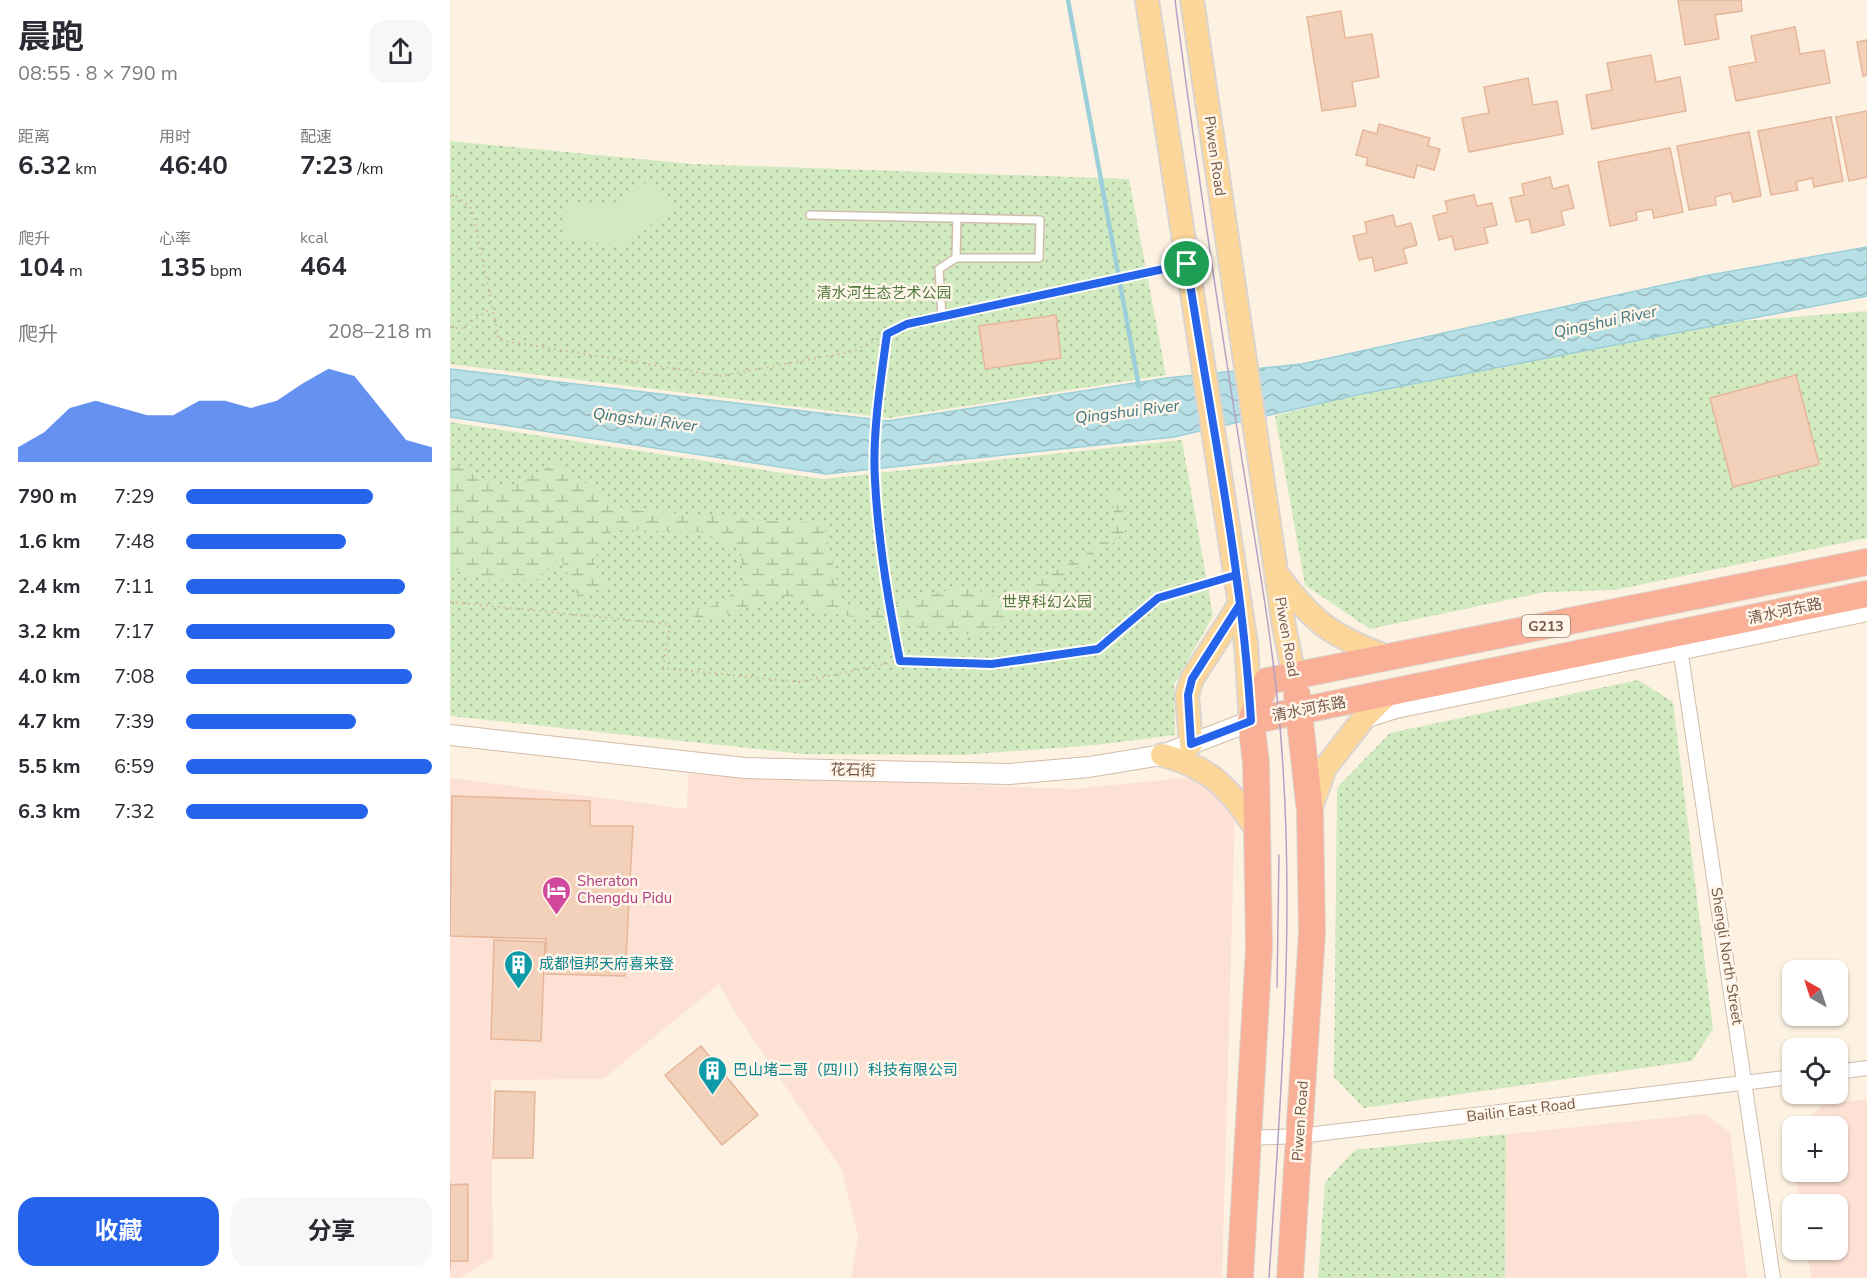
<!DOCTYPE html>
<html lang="zh">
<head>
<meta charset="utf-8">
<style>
	body { margin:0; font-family:"Nunito Sans","Noto Sans SC",sans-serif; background:#f7f7f7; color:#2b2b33; height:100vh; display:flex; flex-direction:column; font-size:22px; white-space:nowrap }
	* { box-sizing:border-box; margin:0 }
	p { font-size:20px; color:#7c7c81 }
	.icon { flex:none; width:33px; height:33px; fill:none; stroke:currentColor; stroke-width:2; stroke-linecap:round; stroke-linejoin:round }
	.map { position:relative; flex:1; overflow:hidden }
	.details { display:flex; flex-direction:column; background:#fff; width:450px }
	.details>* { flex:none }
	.needle { width:39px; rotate:321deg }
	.fabs { position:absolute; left:1332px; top:960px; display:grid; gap:12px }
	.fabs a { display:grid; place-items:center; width:66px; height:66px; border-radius:12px; background:#fff; box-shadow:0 2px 4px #0004; font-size:30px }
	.pin { position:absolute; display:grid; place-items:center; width:51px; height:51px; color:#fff; margin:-26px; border:3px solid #fff; border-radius:50%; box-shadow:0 2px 6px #0007 }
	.round { display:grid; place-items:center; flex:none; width:63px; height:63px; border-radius:18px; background:#f7f7f7 }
	.head { display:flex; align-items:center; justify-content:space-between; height:102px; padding:0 18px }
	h1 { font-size:33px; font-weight:700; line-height:45px }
	.figures { display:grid; grid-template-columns:repeat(3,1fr); gap:9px; height:102px; padding:6px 18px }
	.figures div { display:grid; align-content:center }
	.figures b { font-size:26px; font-weight:700 }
	.figures small { font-size:16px; font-weight:400 }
	.figures p { font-size:16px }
	.chart { height:168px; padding:12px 18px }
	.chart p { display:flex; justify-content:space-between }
	.chart svg { width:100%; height:108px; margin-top:6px; fill:#2563eb; opacity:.7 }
	.primary-button { display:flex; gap:12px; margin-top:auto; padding:12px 18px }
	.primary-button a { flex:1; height:69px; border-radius:18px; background:#2563eb; color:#fff; font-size:24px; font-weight:700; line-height:69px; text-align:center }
	.primary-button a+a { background:#f7f7f7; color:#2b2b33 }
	ul { padding:0 18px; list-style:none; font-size:20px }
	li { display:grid; grid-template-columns:96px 72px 1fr; align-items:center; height:45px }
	li i { height:15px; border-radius:8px; background:#2563eb }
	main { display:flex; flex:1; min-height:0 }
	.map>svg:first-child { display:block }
</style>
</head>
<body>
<main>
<section class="details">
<div class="head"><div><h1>晨跑</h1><p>08:55 · 8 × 790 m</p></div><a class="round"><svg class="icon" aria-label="share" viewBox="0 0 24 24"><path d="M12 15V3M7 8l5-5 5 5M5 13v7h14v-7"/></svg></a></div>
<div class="figures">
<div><p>距离</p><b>6.32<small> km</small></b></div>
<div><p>用时</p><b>46:40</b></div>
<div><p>配速</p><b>7:23<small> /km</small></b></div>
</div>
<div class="figures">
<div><p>爬升</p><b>104<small> m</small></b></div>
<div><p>心率</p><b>135<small> bpm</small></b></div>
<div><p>kcal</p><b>464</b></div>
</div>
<div class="chart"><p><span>爬升</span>208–218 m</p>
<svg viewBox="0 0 160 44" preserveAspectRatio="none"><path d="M0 44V38L10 32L20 22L30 19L40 22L50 25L60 25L70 19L80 19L90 22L100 19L110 12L120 6L130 9L140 22L150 35L160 38V44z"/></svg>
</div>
<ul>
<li><b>790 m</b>7:29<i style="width:76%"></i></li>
<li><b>1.6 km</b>7:48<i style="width:65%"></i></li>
<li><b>2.4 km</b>7:11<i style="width:89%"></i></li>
<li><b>3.2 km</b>7:17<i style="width:85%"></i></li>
<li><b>4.0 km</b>7:08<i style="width:92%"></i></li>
<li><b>4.7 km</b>7:39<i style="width:69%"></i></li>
<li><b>5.5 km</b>6:59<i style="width:100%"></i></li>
<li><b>6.3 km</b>7:32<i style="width:74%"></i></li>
</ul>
<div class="primary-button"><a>收藏</a><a>分享</a></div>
</section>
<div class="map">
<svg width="1417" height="1278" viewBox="0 0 1417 1278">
	<defs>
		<pattern id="green-dots" width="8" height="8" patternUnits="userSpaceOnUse" patternTransform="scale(1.5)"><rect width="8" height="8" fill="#d2eac0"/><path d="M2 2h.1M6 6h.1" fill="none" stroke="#afc09e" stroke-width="1.8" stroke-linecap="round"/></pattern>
		<pattern id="wetland-marsh" width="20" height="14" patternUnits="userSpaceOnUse" patternTransform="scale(1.5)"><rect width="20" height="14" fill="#d2eac0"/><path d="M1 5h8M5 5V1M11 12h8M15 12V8" fill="none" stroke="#afc09e"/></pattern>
		<pattern id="water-waves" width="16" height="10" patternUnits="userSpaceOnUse" patternTransform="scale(1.5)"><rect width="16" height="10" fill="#b6e0e6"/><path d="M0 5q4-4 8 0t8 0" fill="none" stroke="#99b8bc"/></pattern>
	</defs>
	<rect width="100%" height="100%" fill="#fdf2e2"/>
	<g fill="#fde1d5">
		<polygon points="238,774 623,789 742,777 785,811 772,1278 401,1278 408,1236 392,1170 285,1012 269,984 153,1079 41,1080 43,1258 10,1278 0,1278 0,778 237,809"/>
		<polygon points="1417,1099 1417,1278 1361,1278 1357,1250 1388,1250 1388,1204 1350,1204 1345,1172 1388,1172 1388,1126 1351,1126 1372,1105"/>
		<polygon points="1254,1114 1280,1132 1297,1278 1055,1278 1056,1134"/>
	</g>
	<g fill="url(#green-dots)">
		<polygon points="0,141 243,164 679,179 716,375 439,418 0,364"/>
		<polygon points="1417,311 1417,538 1165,590 1095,592 920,629 855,585 825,416 932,388 1282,322"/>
		<polygon points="0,422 373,479 732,440 763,616 724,685 725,735 646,745 512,755 353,754 0,716"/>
		<polygon points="1188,680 1223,702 1263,1029 1242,1061 914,1108 884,1077 887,788 940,733"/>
		<polygon points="1056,1134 1055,1278 868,1278 875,1182 905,1150"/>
	</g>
	<path fill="url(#wetland-marsh)" d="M107,463L173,509L347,523L373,521L392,603L417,613L465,598L517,586L549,598C574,585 641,557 658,537C668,525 663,507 661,492L671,495L675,531L660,546L576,600L531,637L372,612L333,595L255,620L232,613L267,605L293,586L291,550L251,532L162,530L143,561L157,584L130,601L110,557L89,579L41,580L0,568V469L12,466L53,490Z"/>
	<polygon fill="#d2eac0" points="199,180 223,206 193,232 170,245 113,239 118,201 167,206"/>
	<polygon fill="url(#water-waves)" stroke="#9ccfd9" stroke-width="1.5" points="1417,247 1417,296 911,394 724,437 376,474 0,417 0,369 438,421 717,378 852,364 1254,276"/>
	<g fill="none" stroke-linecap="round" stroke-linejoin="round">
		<polyline stroke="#9ccfd9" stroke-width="4.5" points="618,0 689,387"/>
	</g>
	<g fill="#f3d0b9" stroke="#e6b699" stroke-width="1.5">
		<polygon points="1228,0 1291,0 1292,11 1265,15 1269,39 1235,45"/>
		<polygon points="891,11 895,38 922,34 929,77 902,82 906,106 872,111 857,17"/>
		<polygon points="1345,27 1350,54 1374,50 1380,83 1286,101 1279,67 1306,62 1301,36"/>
		<polygon points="1417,40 1417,75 1413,76 1407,42"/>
		<polygon points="1201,55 1206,82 1230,77 1236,111 1142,129 1136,95 1162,90 1157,63"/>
		<polygon points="1078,78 1083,105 1107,101 1113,134 1019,152 1012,118 1039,113 1034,87"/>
		<polygon points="1417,111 1417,177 1399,181 1386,117"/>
		<polygon points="1381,117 1393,181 1364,187 1362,178 1346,182 1348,190 1321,195 1308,131"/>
		<polygon points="929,124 980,138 978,146 990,149 984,170 967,165 964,178 916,165 918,158 906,155 913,130 927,134"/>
		<polygon points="1299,132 1311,196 1283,202 1281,193 1265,197 1266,205 1239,210 1227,146"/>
		<polygon points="1220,148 1233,212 1204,218 1202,209 1186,212 1187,220 1160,226 1148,162"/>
		<polygon points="1100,177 1103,189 1118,185 1124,208 1111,211 1114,225 1082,233 1079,219 1066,222 1060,198 1074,195 1072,184"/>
		<polygon points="1024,195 1027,206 1042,203 1047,225 1034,228 1038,243 1005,250 1002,236 989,240 983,216 998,212 995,201"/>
		<polygon points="943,215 946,227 961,223 967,245 953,249 957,263 925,271 922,257 909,260 903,236 917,233 915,222"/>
		<polygon points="606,315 611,358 535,369 529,326"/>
		<polygon points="1346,375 1369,464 1283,487 1260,398"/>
		<polygon points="2,796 140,801 140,826 183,826 175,976 96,974 96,939 0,936"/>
		<polygon points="44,940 95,942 91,1041 41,1039"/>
		<polygon points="251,1046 308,1115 272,1145 215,1075"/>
		<polygon points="45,1091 85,1092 83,1158 43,1158"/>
		<polygon points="0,1182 0,1185 18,1184 18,1261 0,1261 0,1270"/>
	</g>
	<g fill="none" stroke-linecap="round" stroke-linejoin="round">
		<defs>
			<g id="lane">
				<polyline points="360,215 590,220 589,258 506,258 489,269 492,317 735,265"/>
				<polyline points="506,258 507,218"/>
			</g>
			<g id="street">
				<polyline points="1229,641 1323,1278"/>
				<polyline points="1388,1072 1417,1068"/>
				<polyline points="799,1138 849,1136 1342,1077"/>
			</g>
			<g id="secondary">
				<polyline points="914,718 946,708 1417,611"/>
				<polyline points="0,735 295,768 559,774 639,767 712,755 801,721"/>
			</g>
			<g id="primary">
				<polyline points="697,0 796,644 801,721"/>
				<polyline points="742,0 834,626 844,676"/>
				<path d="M829,577C864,623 883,637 938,657"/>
				<polyline points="741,744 737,695 742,679 790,604"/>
				<path d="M712,755C763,768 779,789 807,830"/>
				<polyline points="860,810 875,768 914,718 937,695"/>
			</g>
			<g id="highway">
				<polyline points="801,721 1417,594"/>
				<polyline points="790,1278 809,948 806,763 801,721 817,681 1417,562"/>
				<polyline points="840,1278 862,933 860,812 847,695"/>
			</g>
		</defs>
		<use href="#lane" stroke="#d0bcac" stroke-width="10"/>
		<use href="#street" stroke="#d0bcac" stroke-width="16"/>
		<use href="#secondary" stroke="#d3bba8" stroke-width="22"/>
		<use href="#primary" stroke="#dbd4cf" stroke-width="26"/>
		<use href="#highway" stroke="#dbd4cf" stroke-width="28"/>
		<g stroke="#d7b39c" stroke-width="2" stroke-dasharray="1.5 4.5" stroke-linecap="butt">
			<polyline points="0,196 6,196 22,209 49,340 271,376 404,351 457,324 482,319"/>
			<polyline points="0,327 11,329 41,308"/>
			<path d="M437,334C431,380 422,433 425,480C428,541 438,601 450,661L542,664L648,649L708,598L769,580"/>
			<polyline points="0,602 220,624 213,668 349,682 450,661"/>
		</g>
		<use href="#lane" stroke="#fff" stroke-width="7"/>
		<use href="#street" stroke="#fff" stroke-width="14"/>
		<use href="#secondary" stroke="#fff" stroke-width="20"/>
		<use href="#primary" stroke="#fdd799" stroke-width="22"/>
		<use href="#highway" stroke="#f9b097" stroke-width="26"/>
		<g stroke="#b5a1c6" stroke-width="1.5">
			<path d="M725,0C744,147 766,295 789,441C806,550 827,659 833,768C844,938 830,1108 819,1278"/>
			<polyline points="827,987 829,855"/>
		</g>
	</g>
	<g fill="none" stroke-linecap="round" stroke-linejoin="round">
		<defs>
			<path id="route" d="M737,264L457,324L437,334C431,378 422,435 425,480C428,541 438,601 450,661L542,664L648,649L708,598L786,575L790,604L742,679L738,695L741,744L801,721C792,568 760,416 737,264"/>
		</defs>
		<use href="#route" stroke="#fff" stroke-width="12"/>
		<use href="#route" stroke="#2563eb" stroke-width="8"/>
	</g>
	<defs>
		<symbol id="hotel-pin" viewBox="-11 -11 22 30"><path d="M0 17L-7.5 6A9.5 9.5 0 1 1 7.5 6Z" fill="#d1479c" stroke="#fff6e9"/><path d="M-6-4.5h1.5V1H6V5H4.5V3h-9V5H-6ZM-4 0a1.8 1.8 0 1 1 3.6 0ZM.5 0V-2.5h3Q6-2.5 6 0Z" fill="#fff"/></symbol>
		<symbol id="building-pin" viewBox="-11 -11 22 30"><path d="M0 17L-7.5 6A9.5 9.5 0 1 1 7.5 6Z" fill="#0f9aa8" stroke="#fff6e9"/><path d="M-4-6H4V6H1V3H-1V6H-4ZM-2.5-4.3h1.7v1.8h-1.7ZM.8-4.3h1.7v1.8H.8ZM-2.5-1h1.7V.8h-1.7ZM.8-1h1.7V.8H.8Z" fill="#fff"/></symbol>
	</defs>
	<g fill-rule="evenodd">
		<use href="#hotel-pin" x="90" y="874" width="33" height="45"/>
		<use href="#building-pin" x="52" y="948" width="33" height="45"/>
		<use href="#building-pin" x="246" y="1054" width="33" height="45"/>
	</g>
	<g text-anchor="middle" stroke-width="5" stroke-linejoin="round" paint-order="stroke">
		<rect fill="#fff6e9" stroke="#9e8778" stroke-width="1.5" x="1072" y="615" width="48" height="22" rx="4.5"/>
		<g font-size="14" font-weight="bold" fill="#755848">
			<text x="1096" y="631">G213</text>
		</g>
		<g font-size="15" fill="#755848" stroke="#fff6e9">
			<text transform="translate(765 156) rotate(82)" y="5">Piwen Road</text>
			<text transform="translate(1335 611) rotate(-12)" y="5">清水河东路</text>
			<text transform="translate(837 637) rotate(80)" y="5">Piwen Road</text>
			<text transform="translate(859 709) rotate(-11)" y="5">清水河东路</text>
			<text transform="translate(403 770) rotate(1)" y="5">花石街</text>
			<text transform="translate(1277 956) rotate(81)" y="5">Shengli North Street</text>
			<text transform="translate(1071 1110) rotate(-7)" y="5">Bailin East Road</text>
			<text transform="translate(850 1121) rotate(-86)" y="5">Piwen Road</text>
		</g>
		<g font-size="15" fill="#527b40" stroke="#fff6e9">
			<text x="434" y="298">清水河生态艺术公园</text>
			<text x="597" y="607">世界科幻公园</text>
		</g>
		<g font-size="15" fill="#b23c85" stroke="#fff6e9" text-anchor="start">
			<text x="127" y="886">Sheraton<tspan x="127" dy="17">Chengdu Pidu</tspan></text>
		</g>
		<g font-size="15" fill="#0d838f" stroke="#fff6e9" text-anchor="start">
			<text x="89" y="969">成都恒邦天府喜来登</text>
			<text x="283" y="1075">巴山堵二哥（四川）科技有限公司</text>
		</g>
		<g font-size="16" font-style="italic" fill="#3f7782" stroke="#fff6e9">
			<text transform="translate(1155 321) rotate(-12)" y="6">Qingshui River</text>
			<text transform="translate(677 411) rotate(-7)" y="6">Qingshui River</text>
			<text transform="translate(195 419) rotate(7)" y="6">Qingshui River</text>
		</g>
	</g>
</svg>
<div class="fabs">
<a><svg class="needle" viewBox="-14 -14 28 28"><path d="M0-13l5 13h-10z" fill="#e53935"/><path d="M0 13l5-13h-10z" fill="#7c7c81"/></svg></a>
<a><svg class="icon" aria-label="locate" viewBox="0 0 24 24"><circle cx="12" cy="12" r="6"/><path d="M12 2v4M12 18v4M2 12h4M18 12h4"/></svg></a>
<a>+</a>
<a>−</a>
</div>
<div class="pin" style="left:737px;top:264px;background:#1e9e55"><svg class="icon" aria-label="arrive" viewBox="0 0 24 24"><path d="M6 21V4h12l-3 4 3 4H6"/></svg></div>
</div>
</main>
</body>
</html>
